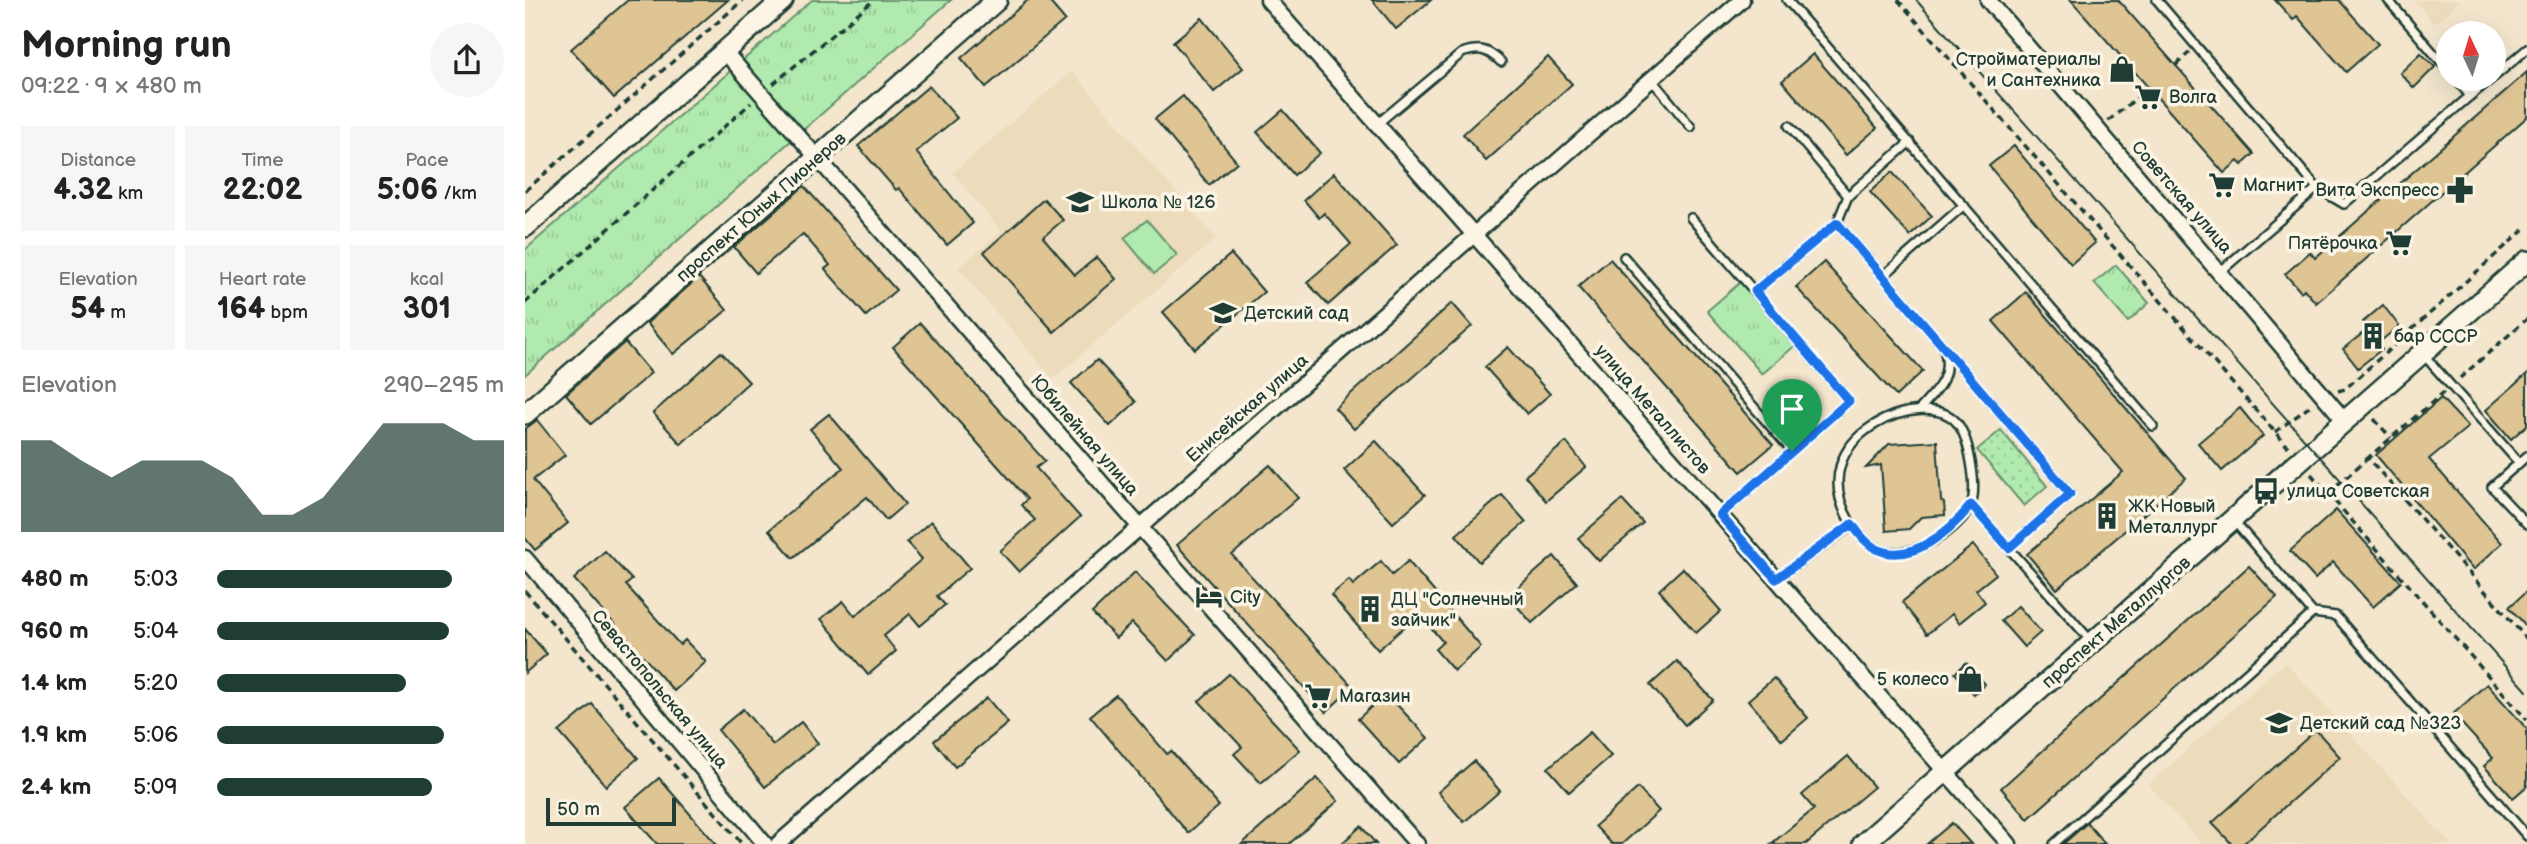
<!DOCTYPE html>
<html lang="en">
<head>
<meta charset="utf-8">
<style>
	body { margin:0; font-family:"Balsamiq Sans",sans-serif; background:#f6f6f6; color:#222; height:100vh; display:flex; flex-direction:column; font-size:26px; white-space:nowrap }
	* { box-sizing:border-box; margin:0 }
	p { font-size:23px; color:#767676 }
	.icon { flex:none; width:38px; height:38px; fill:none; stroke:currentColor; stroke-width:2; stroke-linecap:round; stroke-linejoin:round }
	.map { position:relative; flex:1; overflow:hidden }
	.panel { display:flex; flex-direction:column; background:#fff; width:525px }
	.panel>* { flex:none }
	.needle { width:46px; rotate:356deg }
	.controls { position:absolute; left:1911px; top:21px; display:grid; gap:14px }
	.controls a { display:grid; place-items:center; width:70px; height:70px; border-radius:50%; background:#fff; box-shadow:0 7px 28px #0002; font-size:35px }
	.scale { position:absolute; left:21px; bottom:18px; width:130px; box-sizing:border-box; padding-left:7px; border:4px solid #1f3d34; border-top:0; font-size:19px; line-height:24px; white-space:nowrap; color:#1f3d34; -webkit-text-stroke:5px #fcf5e5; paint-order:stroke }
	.pin { position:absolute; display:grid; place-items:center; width:60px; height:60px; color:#fff; margin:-72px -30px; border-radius:50% 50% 50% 0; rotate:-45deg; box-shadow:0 0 7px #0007 }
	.pin .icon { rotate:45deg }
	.round { display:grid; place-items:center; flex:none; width:74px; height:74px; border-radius:37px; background:#f6f6f6 }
	.headline { display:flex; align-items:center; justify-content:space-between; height:119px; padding:0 21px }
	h1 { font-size:38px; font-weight:700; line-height:52px }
	.figures { display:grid; grid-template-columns:repeat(3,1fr); gap:10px; height:119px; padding:7px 21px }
	.figures div { display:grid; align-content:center; border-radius:0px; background:#f6f6f6; text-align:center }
	.figures b { font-size:30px; font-weight:700 }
	.figures small { font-size:19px; font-weight:400 }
	.figures p { font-size:19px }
	.chart { height:196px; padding:14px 21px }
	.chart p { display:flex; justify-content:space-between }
	.chart svg { width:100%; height:126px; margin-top:7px; fill:#1f3d34; opacity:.7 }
	ul { padding:0 21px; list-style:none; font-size:23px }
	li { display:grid; grid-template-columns:112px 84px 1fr; align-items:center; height:52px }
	li i { height:18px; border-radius:9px; background:#1f3d34 }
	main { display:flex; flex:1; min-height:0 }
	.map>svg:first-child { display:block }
</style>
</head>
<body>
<main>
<section class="panel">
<div class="headline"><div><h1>Morning run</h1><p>09:22 · 9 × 480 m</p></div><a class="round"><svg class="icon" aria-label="share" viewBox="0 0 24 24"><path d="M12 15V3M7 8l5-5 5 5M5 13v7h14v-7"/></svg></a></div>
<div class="figures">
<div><p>Distance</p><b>4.32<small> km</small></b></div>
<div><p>Time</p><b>22:02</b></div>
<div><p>Pace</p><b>5:06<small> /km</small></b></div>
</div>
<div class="figures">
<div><p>Elevation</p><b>54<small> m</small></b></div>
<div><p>Heart rate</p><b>164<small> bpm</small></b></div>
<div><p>kcal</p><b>301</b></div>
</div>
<div class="chart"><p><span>Elevation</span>290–295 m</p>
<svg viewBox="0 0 160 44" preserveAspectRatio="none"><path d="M0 44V12L10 12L20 19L30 25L40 19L50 19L60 19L70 25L80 38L90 38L100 32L110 19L120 6L130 6L140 6L150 12L160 12V44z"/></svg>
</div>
<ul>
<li><b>480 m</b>5:03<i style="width:82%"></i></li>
<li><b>960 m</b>5:04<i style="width:81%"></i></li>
<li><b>1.4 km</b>5:20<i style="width:66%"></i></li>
<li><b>1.9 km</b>5:06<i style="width:79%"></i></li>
<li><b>2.4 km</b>5:09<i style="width:75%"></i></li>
</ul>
</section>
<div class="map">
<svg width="2002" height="844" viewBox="0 0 2002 844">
	<defs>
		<pattern id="grass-dots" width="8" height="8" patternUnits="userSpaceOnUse" patternTransform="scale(1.75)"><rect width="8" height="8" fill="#b1eaae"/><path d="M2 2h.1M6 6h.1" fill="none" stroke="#98ca96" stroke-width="1.8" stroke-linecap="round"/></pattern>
		<pattern id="park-tufts" width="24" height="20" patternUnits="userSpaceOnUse" patternTransform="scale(1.75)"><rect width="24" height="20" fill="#b1eaae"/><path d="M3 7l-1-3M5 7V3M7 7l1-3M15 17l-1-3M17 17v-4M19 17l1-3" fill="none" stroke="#98ca96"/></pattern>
	</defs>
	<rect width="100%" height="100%" fill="#f3e6cd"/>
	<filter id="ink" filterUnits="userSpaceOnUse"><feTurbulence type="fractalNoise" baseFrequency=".0143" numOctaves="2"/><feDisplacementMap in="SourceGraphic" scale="14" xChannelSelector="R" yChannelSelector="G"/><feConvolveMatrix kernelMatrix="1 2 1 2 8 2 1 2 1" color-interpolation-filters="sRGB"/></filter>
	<g filter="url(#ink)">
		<g fill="#eddcbc">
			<polygon points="1889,0 1936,0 1909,24"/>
			<polygon points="547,71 691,239 528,379 433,268 476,231 427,173"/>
			<polygon points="1760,662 1926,844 1677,844 1623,785"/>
		</g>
		<polygon fill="url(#grass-dots)" stroke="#689471" stroke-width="2" points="1476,430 1522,486 1499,506 1452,450"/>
		<g fill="url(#park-tufts)" stroke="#689471" stroke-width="2">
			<polygon points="287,0 426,0 0,375 0,250"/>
			<polygon points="1591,265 1624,303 1603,322 1569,283"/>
			<polygon points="1217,281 1272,344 1237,374 1182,311"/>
		</g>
		<polygon fill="#b1eaae" stroke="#689471" stroke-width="2" points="622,220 652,255 629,274 599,238"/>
		<g fill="#dfc494" stroke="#1f3d34" stroke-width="2">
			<polygon points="103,0 203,0 89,98 46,49"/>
			<polygon points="503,0 523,0 540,20 461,87 436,58"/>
			<polygon points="847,0 906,0 871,29"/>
			<polygon points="1546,0 1593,0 1729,154 1717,165 1713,161 1699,173"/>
			<polygon points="1750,0 1814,0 1853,44 1821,72 1772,16 1768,20"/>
			<polygon points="677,18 718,68 689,92 648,42"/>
			<polygon points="1896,53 1910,67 1889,88 1875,73"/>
			<polygon points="1288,54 1352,128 1321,155 1257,81"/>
			<polygon points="1023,57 1047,84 961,161 938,134"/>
			<polygon points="2002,72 2002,117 1791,303 1779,289 1776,292 1760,274 1785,252 1790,258"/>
			<polygon points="404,86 432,118 391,152 448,223 422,245 374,188 371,190 333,146"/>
			<polygon points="658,96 712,162 684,185 630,119"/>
			<polygon points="758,110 795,153 769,175 732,132"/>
			<polygon points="1489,146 1570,243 1546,264 1464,166"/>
			<polygon points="1367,172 1407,216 1385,236 1345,192"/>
			<polygon points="809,173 872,245 803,305 782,282 826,244 799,213 794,218 779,200"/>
			<polygon points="279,186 371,290 341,316 300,269 305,265 278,234 231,273 209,247"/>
			<polygon points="519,199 538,220 518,237 550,275 572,257 591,279 529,332 459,252"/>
			<polygon points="706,254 739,292 670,349 638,312"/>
			<polygon points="1085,259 1248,445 1216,472 1053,287"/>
			<polygon points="1299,262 1398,371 1371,396 1271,287"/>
			<polygon points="174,277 202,310 148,354 122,323"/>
			<polygon points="1501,292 1661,478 1532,589 1502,554 1598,472 1468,321"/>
			<polygon points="927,303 947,326 829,429 810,408"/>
			<polygon points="1858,305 1874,326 1852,344 1857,349 1833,368 1818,349 1843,329 1838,322"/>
			<polygon points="395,323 520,461 511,468 555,517 494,572 475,551 510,520 496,505 502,499 368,347"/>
			<polygon points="100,342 126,373 66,424 41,394"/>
			<polygon points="983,347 1025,394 1002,414 960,367"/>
			<polygon points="196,352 224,382 156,444 128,413"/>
			<polygon points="572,360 611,402 585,426 546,383"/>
			<polygon points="2002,374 2002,425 1986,439 1961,410"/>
			<polygon points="1916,398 1943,427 1904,459 1977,543 1948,570 1851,455"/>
			<polygon points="1715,408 1738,436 1697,471 1673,443"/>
			<polygon points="304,414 380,504 361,520 342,497 268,558 244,530 318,468 285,429"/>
			<polygon points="12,420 40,455 8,480 43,523 10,550 0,538 0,429"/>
			<polygon points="851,441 900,495 868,523 819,470"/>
			<polygon points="1412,441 1416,501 1419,503 1420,515 1396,517 1384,529 1361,531 1356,465 1341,468 1364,444"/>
			<polygon points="1041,442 1061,467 1021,501 1000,476"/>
			<polygon points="745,465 773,498 707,555 828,687 801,712 652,545"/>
			<polygon points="977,495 1001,522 954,562 931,535"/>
			<polygon points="1097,500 1118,523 1074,561 1053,538"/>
			<polygon points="1811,510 1876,582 1848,607 1808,562 1790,579 1765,551"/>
			<polygon points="406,521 445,568 412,596 420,605 395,626 385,614 359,636 371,651 343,675 296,619 318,601 330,616 397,559 382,542"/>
			<polygon points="1448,545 1471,574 1451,590 1460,602 1434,623 1427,614 1402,634 1377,602"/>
			<polygon points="80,551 107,580 101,585 155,645 160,640 181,662 149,691 49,579"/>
			<polygon points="1029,556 1052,583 1007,623 983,596"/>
			<polygon points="856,561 867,575 883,561 956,647 929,671 910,649 918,642 894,614 853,650 806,595 824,580 828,585"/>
			<polygon points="1724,566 1752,597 1503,819 1476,788"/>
			<polygon points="1158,568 1196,611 1171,633 1134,590"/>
			<polygon points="610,572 670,635 643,661 607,623 591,638 567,613"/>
			<polygon points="2002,591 2002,627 1984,607"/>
			<polygon points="1493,606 1516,632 1499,647 1476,621"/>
			<polygon points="0,629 22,654 0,673"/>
			<polygon points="1152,661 1188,700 1160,725 1125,685"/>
			<polygon points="1441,663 1460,684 1449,694 1430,673"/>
			<polygon points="704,674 775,750 736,783 709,754 717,747 674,701"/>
			<polygon points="1249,678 1283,718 1257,740 1223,700"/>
			<polygon points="1962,684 2002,729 2002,786 1988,798 1959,766 1968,758 1928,714"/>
			<polygon points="861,693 903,738 874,764 833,719"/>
			<polygon points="591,695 642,754 646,751 694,806 663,833 565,716"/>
			<polygon points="462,698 483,723 430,767 409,741"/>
			<polygon points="67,704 113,758 81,786 34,732"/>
			<polygon points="218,709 248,745 276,722 293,743 240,787 193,730"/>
			<polygon points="1791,730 1815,757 1718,844 1707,844 1687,823"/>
			<polygon points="1065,732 1086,756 1044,792 1023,768"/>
			<polygon points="1323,756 1349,787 1281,844 1246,844 1289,809 1277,795"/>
			<polygon points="949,761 975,791 939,822 913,792"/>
			<polygon points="134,778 191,844 132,844 100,807"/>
			<polygon points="792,778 813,801 764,844 717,844"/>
			<polygon points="1113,788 1134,811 1097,844 1087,844 1070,826"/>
			<polygon points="1427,823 1446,844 1402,844"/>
			<polygon points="1562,823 1580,844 1538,844"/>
			<polygon points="836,826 851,844 816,844"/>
		</g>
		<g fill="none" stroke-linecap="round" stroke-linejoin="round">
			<defs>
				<g id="lane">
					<polyline points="1262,0 1628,426"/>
					<polyline points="1632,0 1792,188"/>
					<polyline points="1863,0 1923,70"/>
					<polyline points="1969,77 2002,49"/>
					<polyline points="1127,80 1166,127"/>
					<polyline points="1945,96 1966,79"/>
					<path d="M852,124L937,53C955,47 962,49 976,62"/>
					<polyline points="1264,126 1323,196 1312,223"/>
					<polyline points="1323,196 1385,142"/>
					<polyline points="1166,218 1324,401 1195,515"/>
					<polyline points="1099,257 1267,451"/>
					<polyline points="1696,271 1792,188 1819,204 1945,96 1931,79"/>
					<polyline points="1358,276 1439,205"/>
					<polyline points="1230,291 1312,223 1545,494 1484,548"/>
					<polyline points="1898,354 1994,463"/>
					<path d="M1394,410C1411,391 1428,377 1419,349"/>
					<polyline points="2002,456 1967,487 2002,524"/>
					<polyline points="1446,505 1566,641"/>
					<polyline points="1708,520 1788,613 1811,616 2002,836"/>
					<path d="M1251,579L1327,525C1270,435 1404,384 1433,424C1444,439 1454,490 1445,507C1431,534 1378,565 1349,547C1340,542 1333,532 1327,525"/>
					<polyline points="1529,844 1788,613"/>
				</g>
				<g id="street">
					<polyline points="743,0 1484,844"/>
					<polyline points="1463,0 1820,421"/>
					<polyline points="199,51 892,844"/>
					<polyline points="0,558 240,844"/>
					<polyline points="253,844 1217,0"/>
				</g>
				<g id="secondary">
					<polyline points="0,227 258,0"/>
					<polyline points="0,414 472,0"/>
					<polyline points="1338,844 2002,261"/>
				</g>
			</defs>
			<use href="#lane" stroke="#1f3d34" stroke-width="12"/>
			<use href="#street" stroke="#1f3d34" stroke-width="19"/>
			<use href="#secondary" stroke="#1f3d34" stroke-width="24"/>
			<g stroke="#1f3d34" stroke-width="3.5" stroke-dasharray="7 5" stroke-linecap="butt">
				<polyline points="1373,0 1763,447"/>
				<polyline points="1651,65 1665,52"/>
				<polyline points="248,84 349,0"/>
				<polyline points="1583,121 1624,88"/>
				<polyline points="0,191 218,0"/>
				<polyline points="0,303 226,103"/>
				<polyline points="1935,378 2002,319"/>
				<polyline points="1813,391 1820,389 2002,227"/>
				<polyline points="1919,392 1843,458 2002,639"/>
				<polyline points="1849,419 1866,438"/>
				<polyline points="1750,432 1788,404"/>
				<polyline points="1786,474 2002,720"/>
				<polyline points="1803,493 1843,458"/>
				<polyline points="0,591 217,844"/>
			</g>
			<use href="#lane" stroke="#fcf5e5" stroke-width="7"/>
			<use href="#street" stroke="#fcf5e5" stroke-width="14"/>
			<use href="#secondary" stroke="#fcf5e5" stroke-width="19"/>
			<polyline stroke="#1f3d34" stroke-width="2" points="1391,0 2002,691"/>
		</g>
	</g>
	<g fill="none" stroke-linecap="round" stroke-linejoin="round" filter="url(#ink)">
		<defs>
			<path id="route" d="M1312,223L1545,494L1484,548L1446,505C1426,530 1385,567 1350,548C1341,543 1333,533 1327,524L1251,579L1195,515L1324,401L1230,291Z"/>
		</defs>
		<use href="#route" stroke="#fff" stroke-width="14"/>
		<use href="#route" stroke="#1a73e8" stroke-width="9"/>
	</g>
	<defs>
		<symbol id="shop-bare" viewBox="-9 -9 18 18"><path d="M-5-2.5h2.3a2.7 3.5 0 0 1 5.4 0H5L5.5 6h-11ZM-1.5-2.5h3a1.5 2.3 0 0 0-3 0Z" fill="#1f3d34" stroke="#fcf5e5" stroke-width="2.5" paint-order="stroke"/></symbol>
		<symbol id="supermarket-bare" viewBox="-9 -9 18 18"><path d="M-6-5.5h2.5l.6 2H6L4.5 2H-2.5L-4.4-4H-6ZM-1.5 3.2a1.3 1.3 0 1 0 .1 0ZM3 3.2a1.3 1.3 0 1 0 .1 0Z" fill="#1f3d34" stroke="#fcf5e5" stroke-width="2.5" paint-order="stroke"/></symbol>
		<symbol id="pharmacy-bare" viewBox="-9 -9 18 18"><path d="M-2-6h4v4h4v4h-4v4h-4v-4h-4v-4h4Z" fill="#1f3d34" stroke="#fcf5e5" stroke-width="2.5" paint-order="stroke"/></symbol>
		<symbol id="school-bare" viewBox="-9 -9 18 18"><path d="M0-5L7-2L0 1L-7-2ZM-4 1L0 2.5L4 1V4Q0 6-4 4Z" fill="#1f3d34" stroke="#fcf5e5" stroke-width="2.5" paint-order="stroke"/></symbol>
		<symbol id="building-bare" viewBox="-9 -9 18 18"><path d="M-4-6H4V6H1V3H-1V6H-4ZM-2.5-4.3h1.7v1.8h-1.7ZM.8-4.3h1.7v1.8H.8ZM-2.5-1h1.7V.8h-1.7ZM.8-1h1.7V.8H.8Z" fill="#1f3d34" stroke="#fcf5e5" stroke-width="2.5" paint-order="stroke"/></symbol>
		<symbol id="bus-bare" viewBox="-9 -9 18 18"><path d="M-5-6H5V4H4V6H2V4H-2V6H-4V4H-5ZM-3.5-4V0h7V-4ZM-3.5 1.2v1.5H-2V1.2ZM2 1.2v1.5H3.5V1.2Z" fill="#1f3d34" stroke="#fcf5e5" stroke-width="2.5" paint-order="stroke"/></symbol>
		<symbol id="hotel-bare" viewBox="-9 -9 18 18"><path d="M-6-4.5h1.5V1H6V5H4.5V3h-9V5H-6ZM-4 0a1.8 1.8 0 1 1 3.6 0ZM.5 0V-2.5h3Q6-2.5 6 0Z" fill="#1f3d34" stroke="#fcf5e5" stroke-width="2.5" paint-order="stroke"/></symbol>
	</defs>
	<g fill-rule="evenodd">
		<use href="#shop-bare" x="1578" y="50" width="38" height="38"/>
		<use href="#supermarket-bare" x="1604" y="78" width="38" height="38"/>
		<use href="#supermarket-bare" x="1678" y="166" width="38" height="38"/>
		<use href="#pharmacy-bare" x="1916" y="171" width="38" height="38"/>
		<use href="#school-bare" x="536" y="183" width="38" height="38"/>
		<use href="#supermarket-bare" x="1855" y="224" width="38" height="38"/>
		<use href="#school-bare" x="679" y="294" width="38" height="38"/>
		<use href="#building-bare" x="1829" y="317" width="38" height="38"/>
		<use href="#bus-bare" x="1722" y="472" width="38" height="38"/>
		<use href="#building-bare" x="1563" y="497" width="38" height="38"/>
		<use href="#hotel-bare" x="665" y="578" width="38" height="38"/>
		<use href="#building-bare" x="826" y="590" width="38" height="38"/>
		<use href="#shop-bare" x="1426" y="660" width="38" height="38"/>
		<use href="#supermarket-bare" x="774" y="677" width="38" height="38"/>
		<use href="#school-bare" x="1735" y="704" width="38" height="38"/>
	</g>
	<g text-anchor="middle" stroke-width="7" stroke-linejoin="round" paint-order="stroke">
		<g font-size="18" fill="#1f3d34" stroke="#fcf5e5" text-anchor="start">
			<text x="1576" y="65" text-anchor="end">Стройматериалы<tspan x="1576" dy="21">и Сантехника</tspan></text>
			<text x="1644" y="103">Волга</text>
			<text x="1718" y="191">Магнит</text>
			<text x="1914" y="196" text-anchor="end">Вита Экспресс</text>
			<text x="576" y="208">Школа № 126</text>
			<text x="1853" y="249" text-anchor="end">Пятёрочка</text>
			<text x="719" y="319">Детский сад</text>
			<text x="1869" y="342">бар СССР</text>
			<text x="1762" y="497">улица Советская</text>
			<text x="1603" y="512">ЖК Новый<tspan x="1603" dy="21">Металлург</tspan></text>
			<text x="705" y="603">City</text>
			<text x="866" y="605">ДЦ "Солнечный<tspan x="866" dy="21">зайчик"</tspan></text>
			<text x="1424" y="685" text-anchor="end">5 колесо</text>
			<text x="814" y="702">Магазин</text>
			<text x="1775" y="729">Детский сад №323</text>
		</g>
		<g font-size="18" fill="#1f3d34" stroke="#fcf5e5">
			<text transform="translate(1657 197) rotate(49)" y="6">Советская улица</text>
			<text transform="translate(236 207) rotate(-41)" y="6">проспект Юных Пионеров</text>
			<text transform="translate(722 408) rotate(-41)" y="6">Енисейская улица</text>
			<text transform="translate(1128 409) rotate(49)" y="6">улица Металлистов</text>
			<text transform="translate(560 435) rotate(49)" y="6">Юбилейная улица</text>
			<text transform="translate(1591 622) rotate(-41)" y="6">проспект Металлургов</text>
			<text transform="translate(135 689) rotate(50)" y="6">Севастопольская улица</text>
		</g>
	</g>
</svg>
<div class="controls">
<a><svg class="needle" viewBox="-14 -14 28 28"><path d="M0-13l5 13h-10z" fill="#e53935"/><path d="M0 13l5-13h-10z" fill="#767676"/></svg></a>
</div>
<div class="scale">50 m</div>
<div class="pin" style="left:1267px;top:451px;background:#1e9e55"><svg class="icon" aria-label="arrive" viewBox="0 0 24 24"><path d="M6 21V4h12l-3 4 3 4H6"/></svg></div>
</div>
</main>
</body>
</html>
